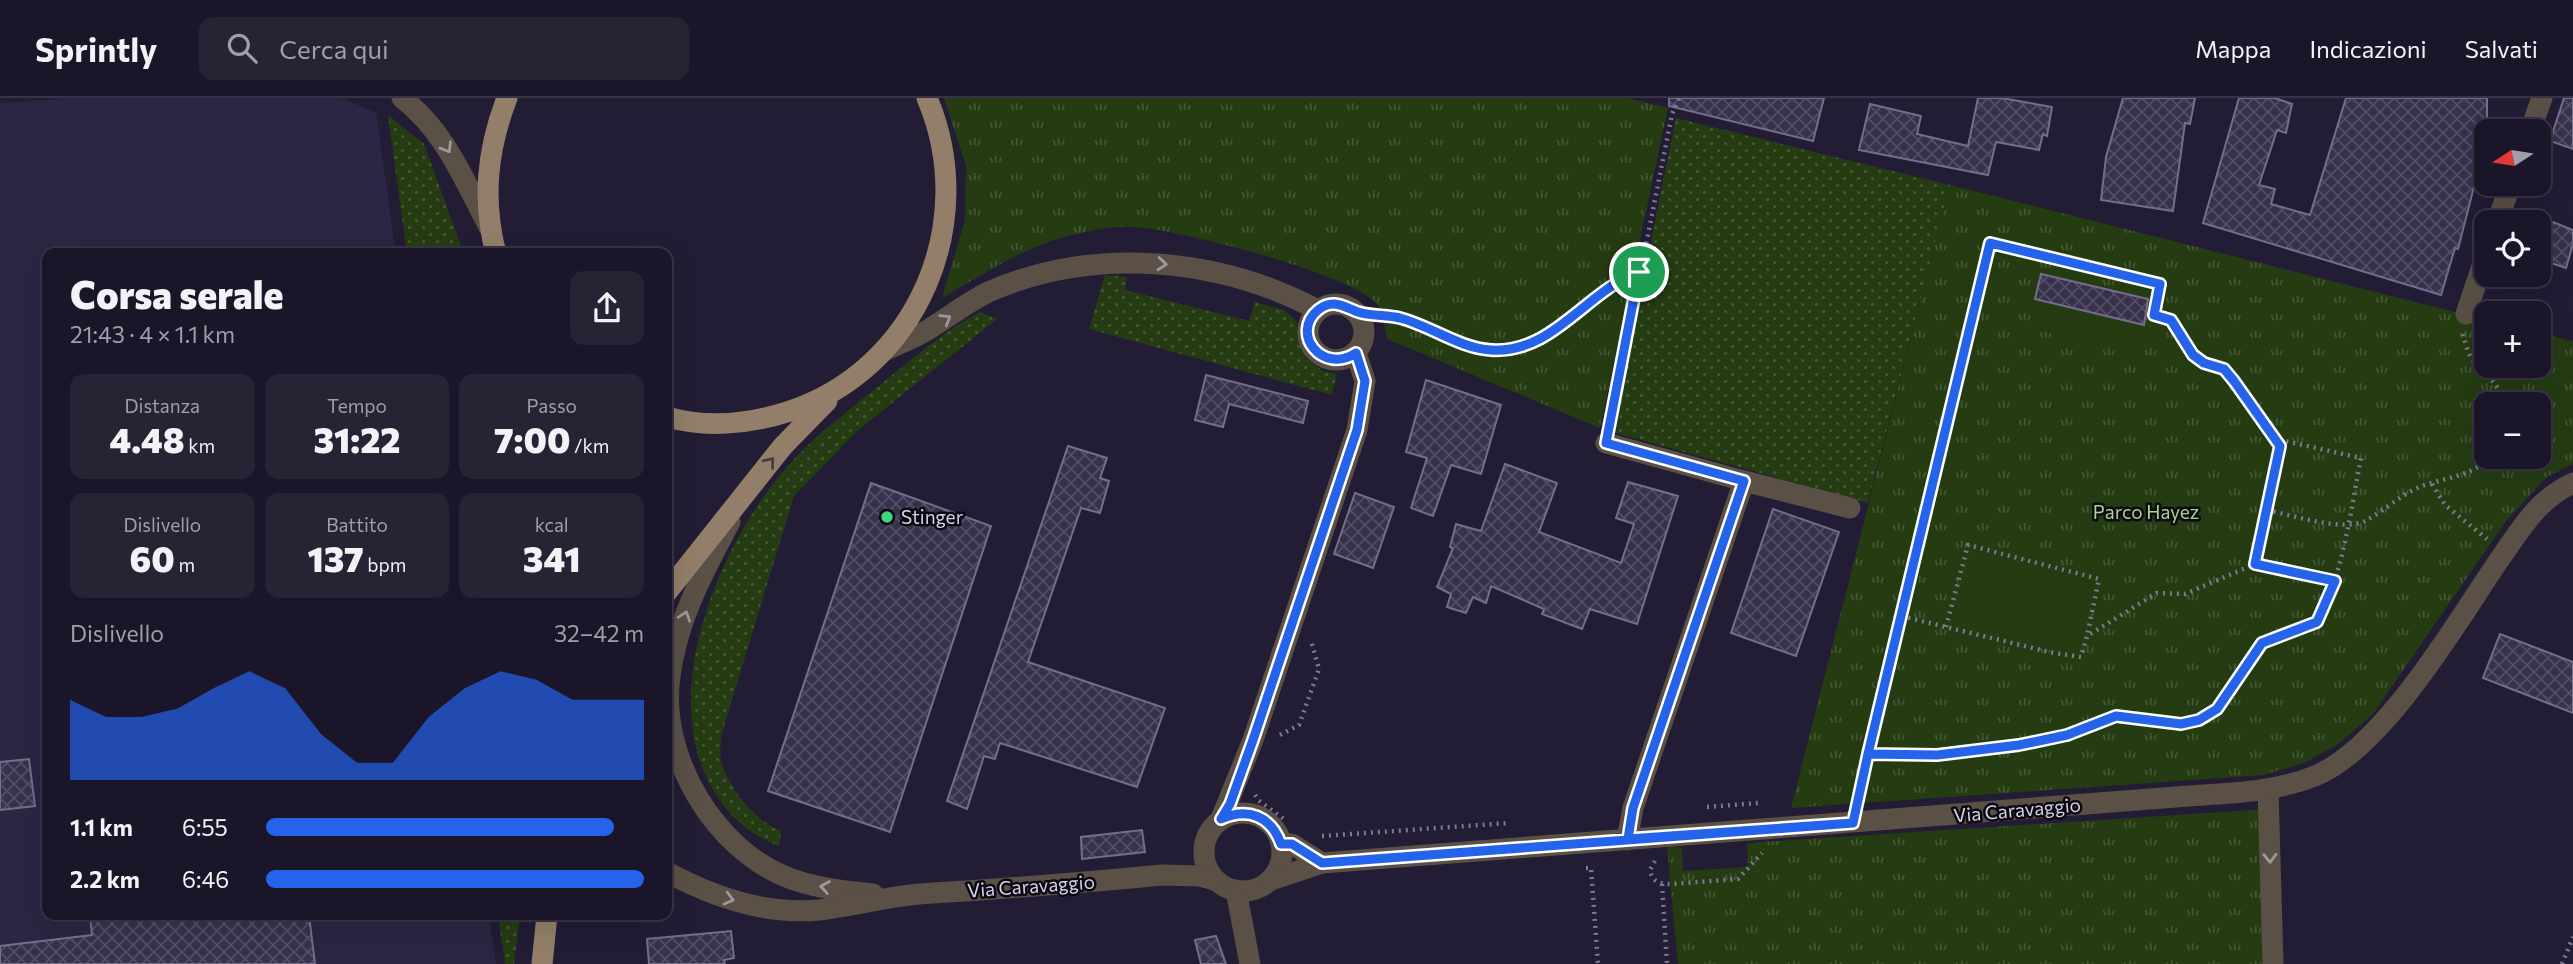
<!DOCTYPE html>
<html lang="it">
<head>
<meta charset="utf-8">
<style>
	body { margin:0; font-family:Commissioner,sans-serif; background:#272234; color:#f1f3f6; height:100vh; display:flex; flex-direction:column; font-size:26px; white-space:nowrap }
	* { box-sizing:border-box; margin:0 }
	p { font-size:23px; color:#9f9fa8 }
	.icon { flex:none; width:38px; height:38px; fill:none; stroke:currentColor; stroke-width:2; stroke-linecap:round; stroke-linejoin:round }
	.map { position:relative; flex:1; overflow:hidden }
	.sheet { position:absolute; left:42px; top:150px; width:630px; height:672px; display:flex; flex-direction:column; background:#1a1528; border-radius:14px; box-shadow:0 7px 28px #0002,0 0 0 2px #383445 }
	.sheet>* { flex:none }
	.needle { width:46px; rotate:258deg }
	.controls { position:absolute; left:2474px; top:21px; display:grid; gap:14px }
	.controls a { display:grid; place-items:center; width:77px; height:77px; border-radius:14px; background:#1a1528; box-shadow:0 7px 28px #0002,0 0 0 2px #383445; font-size:35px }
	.pin { position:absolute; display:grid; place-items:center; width:60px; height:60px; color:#fff; margin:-30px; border:4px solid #fff; border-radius:50%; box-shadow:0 2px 7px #0007 }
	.round { display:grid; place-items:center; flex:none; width:74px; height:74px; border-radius:14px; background:#272234 }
	.head { display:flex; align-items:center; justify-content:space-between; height:119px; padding:0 28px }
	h1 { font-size:38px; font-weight:800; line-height:52px }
	.stats { display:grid; grid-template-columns:repeat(3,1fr); gap:10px; height:119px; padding:7px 28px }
	.stats div { display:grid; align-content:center; border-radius:14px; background:#272234; text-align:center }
	.stats b { font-size:35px; font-weight:800 }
	.stats small { font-size:19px; font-weight:400 }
	.stats p { font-size:19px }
	.chart { height:196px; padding:14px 28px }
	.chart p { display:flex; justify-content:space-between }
	.chart svg { width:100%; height:126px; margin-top:7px; fill:#2563eb; opacity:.7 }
	ul { padding:0 28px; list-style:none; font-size:23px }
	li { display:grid; grid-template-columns:112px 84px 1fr; align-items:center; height:52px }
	li i { height:18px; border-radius:9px; background:#2563eb }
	header { display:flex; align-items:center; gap:42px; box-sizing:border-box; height:98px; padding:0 35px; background:#1a1528; border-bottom:2px solid #383445 }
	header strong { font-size:33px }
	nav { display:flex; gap:38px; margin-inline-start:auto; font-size:24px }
	.search { width:490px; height:63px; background:#272234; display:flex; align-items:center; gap:18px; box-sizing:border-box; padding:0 24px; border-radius:14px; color:#9f9fa8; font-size:26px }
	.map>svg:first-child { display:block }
</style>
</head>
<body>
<header>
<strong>Sprintly</strong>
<div class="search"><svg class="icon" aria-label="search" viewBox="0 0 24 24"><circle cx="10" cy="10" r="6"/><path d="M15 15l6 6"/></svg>Cerca qui</div>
<nav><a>Mappa</a><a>Indicazioni</a><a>Salvati</a></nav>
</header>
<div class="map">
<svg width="2573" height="866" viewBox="0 0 2573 866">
	<defs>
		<pattern id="grass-dots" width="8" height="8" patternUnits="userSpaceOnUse" patternTransform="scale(1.75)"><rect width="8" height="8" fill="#253c13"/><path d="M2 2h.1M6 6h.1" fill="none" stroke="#445735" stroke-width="1.8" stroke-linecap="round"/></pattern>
		<pattern id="park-tufts" width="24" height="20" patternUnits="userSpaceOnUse" patternTransform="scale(1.75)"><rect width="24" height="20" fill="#253c13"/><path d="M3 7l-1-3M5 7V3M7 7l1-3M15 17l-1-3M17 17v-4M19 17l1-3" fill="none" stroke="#445735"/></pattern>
		<pattern id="building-cross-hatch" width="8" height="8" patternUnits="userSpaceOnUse" patternTransform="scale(1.75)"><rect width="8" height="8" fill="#37314c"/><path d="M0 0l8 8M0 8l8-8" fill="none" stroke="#534e66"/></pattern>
	</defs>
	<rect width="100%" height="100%" fill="#221c35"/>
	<polygon fill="#2c2543" points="69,0 341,0 376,14 396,156 47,156 47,817 489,817 496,866 0,866 0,5"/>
	<g fill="url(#grass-dots)">
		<polygon points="388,17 424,46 464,156 407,156"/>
		<polygon points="1676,20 1950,87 1868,405 1612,334"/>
		<polygon points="1105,177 1127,179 1125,192 1249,223 1255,204 1284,212 1296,223 1307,261 1323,273 1337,276 1332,297 1089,231"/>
		<path d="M980,214L997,221L857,333L794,398L721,638C721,646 719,658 722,666C731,693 755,722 781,733L779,748C738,733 711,699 698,657C671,565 725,439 787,369C816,336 852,310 886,282C916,258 946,232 980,214Z"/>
		<polygon points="498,817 520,817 514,866 505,866"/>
	</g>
	<g fill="url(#park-tufts)" fill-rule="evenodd">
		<path d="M944,0H1627L1668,10L1600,330L1387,241C1385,231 1383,214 1377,206C1352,176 1177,131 1134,129C1118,128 1097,131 1081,135C1030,145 987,174 942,200L965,122L966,68Z"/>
		<path d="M1950,87L2487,222V268H2539V235L2573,243V366L2547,379L2506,423L2373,616L2337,647L2304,665L2263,677L1791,710ZM2487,306H2539V359H2487Z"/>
		<polygon points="2268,711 2269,866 1678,866 1667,749 1682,749 1683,773 1748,769 1747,745"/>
	</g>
	<g fill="#253c13">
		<polygon points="2035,201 2144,227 2138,255 2029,230"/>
		<polygon points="1968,447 2099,481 2081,559 1946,529"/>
	</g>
	<g fill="url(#building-cross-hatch)" stroke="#746e8c" stroke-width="2">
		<polygon points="1669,0 1824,0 1813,43 1669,8"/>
		<polygon points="1978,0 2002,0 2052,9 2047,38 2043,36 2039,52 1996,44 1988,77 1859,52 1870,6 1921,18 1917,36 1968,48"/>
		<polygon points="2123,0 2195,0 2190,26 2185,25 2173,113 2101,102 2106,59"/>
		<polygon points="2239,0 2275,0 2292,6 2286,35 2277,32 2259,87 2275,91 2271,106 2310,117 2346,0 2487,0 2487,58 2482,73 2478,73 2458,151 2455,150 2441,197 2203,125"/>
		<polygon points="2564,0 2573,0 2573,51 2550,43"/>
		<polygon points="2539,123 2552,128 2553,124 2573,132 2573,146 2566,170 2539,161"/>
		<polygon points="2041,176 2148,201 2144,227 2035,201"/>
		<polygon points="1206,277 1308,303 1303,325 1229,306 1223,329 1195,322"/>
		<polygon points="1426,282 1501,307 1481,376 1451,367 1433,418 1411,410 1427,360 1406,354"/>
		<polygon points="1068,348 1107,360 1100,380 1109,383 1100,415 1081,410 1028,564 1165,610 1137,689 1000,645 995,661 984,658 967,711 947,703"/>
		<polygon points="1505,366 1557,385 1539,434 1621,465 1634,426 1616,420 1628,384 1678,398 1637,526 1590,511 1582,531 1542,516 1544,511 1491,488 1486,505 1473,499 1466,515 1447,509 1451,496 1437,489 1453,450 1450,449 1456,426 1481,433"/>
		<polygon points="871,385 991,428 890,734 768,693"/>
		<polygon points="1355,395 1394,409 1373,470 1334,456"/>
		<polygon points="1773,411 1839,434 1796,558 1731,535"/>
		<polygon points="2500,536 2573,564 2573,615 2483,580"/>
		<polygon points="29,661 35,708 0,712 0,664"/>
		<polygon points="1142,732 1145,754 1082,761 1081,739"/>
		<polygon points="90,817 309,817 315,866 0,866 0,848 92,837"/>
		<polygon points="731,833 734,860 724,862 725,866 649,866 647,841"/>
		<polygon points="1216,838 1226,866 1201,866 1195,842"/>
	</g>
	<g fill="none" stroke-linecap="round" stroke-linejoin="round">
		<g stroke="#7d798e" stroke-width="4.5" stroke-dasharray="2 5" stroke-linecap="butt">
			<path d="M1356,213C1371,216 1389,216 1404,221C1460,239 1492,269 1552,235C1585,217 1600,187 1639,174"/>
			<path d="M2463,236C2465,243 2467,252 2470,258C2482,278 2499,279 2502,306"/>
			<polyline points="1611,324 1672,16 1679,0"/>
			<polyline points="2432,386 2445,407 2487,441"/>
			<path d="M2267,412C2292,417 2345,435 2367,422C2385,412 2403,395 2422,388C2450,378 2467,380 2491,359"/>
			<polyline points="2255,466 2335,483"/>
			<polyline points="1946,529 1968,447 2099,481 2087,538"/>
			<polyline points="1280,637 1299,627 1319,571 1311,543"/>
			<path d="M1868,655L1937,657L2019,647L2067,637L2116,618L2181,626L2199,622L2217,611L2262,545L2317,524C2344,474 2350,415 2361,360L2276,341"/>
			<polyline points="1255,697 1258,702 1285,722"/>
			<polyline points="1857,700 1990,145 2160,185 2154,217 2170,222 2193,257 2204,265 2224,271 2234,283 2280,349 2255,466 2185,496 2157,495 2087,538 2081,559 2049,554 1901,518"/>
			<polyline points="1707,709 1758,705"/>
			<polyline points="1322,738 1509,725"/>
			<path d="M1655,763L1650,772C1652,785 1662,786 1672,786L1738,781L1762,755"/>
			<polyline points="1586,770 1591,770 1598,866"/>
			<polyline points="1662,786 1667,866"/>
			<polyline points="2562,866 2573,839"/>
		</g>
		<g stroke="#5a5046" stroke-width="21">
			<path d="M402,0C445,33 464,82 489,129"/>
			<polyline points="2530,33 2542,0"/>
			<polyline points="2497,124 2511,86"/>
			<circle cx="1336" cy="234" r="28"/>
			<polyline points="2466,216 2487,153"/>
			<path d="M886,252C899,246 912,241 924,234C947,221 969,202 993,192C1097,148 1220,160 1318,212"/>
			<polyline points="1606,345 1744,383 1633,710 1627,742"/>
			<polyline points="1744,383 1850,410"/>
			<path d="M730,424C702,476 674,528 669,588C663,663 715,749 784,778C812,790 844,793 873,796"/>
			<polyline points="2268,692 2273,866"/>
			<circle cx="1243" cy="754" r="39"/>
			<polyline points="1221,721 1253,642 1357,332 1365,283 1356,255"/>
			<polyline points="1281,746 1292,746 1322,765"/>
			<path d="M667,774C713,799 765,817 819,812C853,808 885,799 919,796C1000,791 1081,785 1162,777L1200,778L1215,782"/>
			<path d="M1271,782L1322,765L2189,698C2232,695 2275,694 2315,678C2383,650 2456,526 2497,465C2519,434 2537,401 2573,385"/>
			<polyline points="1236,792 1250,866"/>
		</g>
		<g stroke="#937f69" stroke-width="21">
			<path d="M496,156C482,102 487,52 507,0"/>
			<path d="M667,319C706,330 749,326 787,314C918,272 980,124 927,0"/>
			<polyline points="667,494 783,348 827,303"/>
			<polyline points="542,866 547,817"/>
		</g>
	</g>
	<defs><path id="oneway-chevron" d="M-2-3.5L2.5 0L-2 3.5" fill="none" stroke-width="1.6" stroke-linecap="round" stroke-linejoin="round" transform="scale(1.75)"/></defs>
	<g stroke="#9e989d">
		<use href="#oneway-chevron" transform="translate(447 50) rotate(59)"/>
		<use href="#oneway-chevron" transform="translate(1162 166) rotate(5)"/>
		<use href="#oneway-chevron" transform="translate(946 221) rotate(-32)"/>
		<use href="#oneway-chevron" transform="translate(685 518) rotate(-71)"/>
		<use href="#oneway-chevron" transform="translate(2270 760) rotate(88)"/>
		<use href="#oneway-chevron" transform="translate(825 789) rotate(-170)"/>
		<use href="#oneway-chevron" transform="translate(729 801) rotate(15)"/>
	</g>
	<use stroke="#483e3a" href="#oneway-chevron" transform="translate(770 364) rotate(-51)"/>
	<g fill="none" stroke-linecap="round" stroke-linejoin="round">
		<defs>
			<path id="route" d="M1639,174C1586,193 1553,256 1491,252C1459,250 1431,228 1400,220C1386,217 1371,218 1358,214C1344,209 1333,200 1318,212C1290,235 1322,277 1356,255L1365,283L1357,332L1253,642L1230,706L1221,721C1248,709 1271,718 1281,746H1292L1322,765L1853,725L1868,656L1937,657L2019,647L2067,637L2116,618L2181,626L2199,622L2217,611L2262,545L2317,524L2335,483L2255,466L2280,348L2234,283L2224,271L2204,265L2193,257L2171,222L2154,217L2160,186L1990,145L1868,656L1853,725L1628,741L1633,710L1744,383L1606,345L1639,174"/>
		</defs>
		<use href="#route" stroke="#fff" stroke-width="14"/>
		<use href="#route" stroke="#2563eb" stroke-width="9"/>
	</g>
	<circle fill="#3fd77d" stroke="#0b0813" stroke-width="2.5" cx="887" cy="419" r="7"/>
	<g text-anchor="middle" stroke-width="5" stroke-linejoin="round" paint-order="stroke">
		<g font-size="19" fill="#a8d688" stroke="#0b0813">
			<text x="2146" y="421">Parco Hayez</text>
		</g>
		<g font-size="19" fill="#d6d3e4" stroke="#0b0813" text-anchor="start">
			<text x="901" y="426">Stinger</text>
		</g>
		<g font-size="19" fill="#d6d3e4" stroke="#0b0813">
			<text transform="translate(2017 712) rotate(-5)" y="7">Via Caravaggio</text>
			<text transform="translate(1031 788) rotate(-4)" y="7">Via Caravaggio</text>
		</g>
	</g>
</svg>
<div class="controls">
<a><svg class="needle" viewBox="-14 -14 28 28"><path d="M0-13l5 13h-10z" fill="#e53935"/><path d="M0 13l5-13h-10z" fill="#9f9fa8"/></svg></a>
<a><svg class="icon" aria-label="locate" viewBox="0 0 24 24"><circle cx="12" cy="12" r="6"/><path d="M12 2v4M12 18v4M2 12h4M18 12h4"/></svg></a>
<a>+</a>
<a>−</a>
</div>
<div class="pin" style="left:1639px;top:174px;background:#1e9e55"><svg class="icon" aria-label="arrive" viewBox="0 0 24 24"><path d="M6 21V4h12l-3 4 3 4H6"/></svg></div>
<section class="sheet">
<div class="head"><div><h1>Corsa serale</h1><p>21:43 · 4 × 1.1 km</p></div><a class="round"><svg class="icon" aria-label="share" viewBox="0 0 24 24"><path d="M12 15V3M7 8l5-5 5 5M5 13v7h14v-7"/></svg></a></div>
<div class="stats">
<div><p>Distanza</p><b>4.48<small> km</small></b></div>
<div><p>Tempo</p><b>31:22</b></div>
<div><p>Passo</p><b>7:00<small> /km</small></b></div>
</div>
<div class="stats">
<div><p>Dislivello</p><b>60<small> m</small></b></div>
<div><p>Battito</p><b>137<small> bpm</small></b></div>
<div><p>kcal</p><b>341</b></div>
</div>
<div class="chart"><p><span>Dislivello</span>32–42 m</p>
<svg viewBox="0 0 160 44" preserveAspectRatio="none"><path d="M0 44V16L10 22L20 22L30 19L40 12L50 6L60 12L70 28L80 38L90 38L100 22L110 12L120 6L130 9L140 16L150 16L160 16V44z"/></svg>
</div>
<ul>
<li><b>1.1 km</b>6:55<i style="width:92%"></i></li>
<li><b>2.2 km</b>6:46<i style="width:100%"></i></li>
</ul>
</section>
</div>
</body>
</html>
